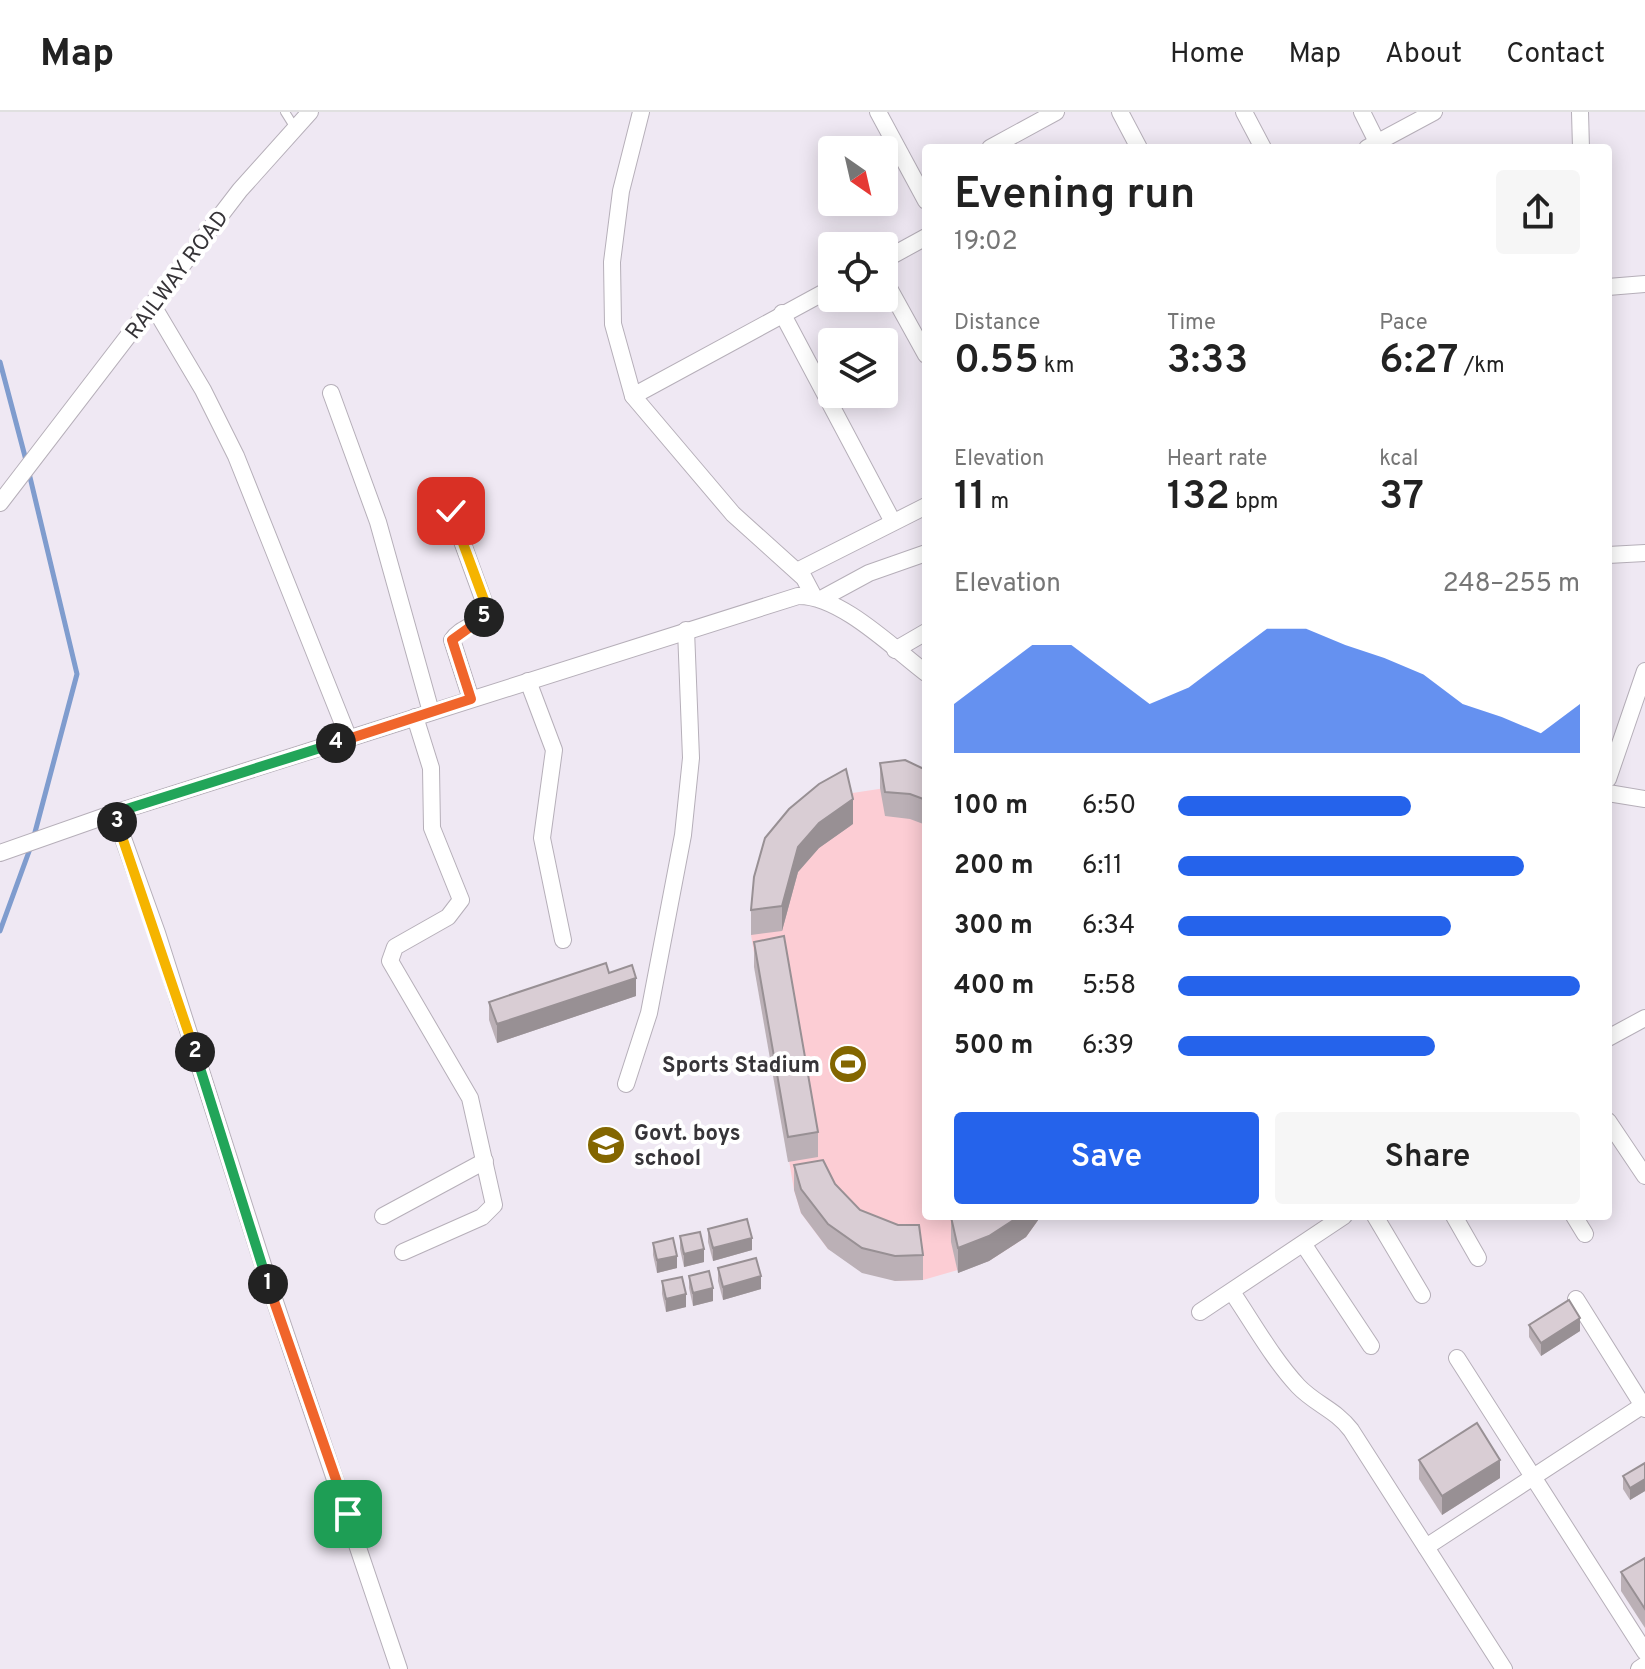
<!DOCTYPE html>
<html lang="en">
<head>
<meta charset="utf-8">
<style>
	body { margin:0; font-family:Overpass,sans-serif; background:#f6f6f6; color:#222; height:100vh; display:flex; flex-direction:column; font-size:30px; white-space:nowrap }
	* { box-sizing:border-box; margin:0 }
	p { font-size:26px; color:#767676 }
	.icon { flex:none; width:44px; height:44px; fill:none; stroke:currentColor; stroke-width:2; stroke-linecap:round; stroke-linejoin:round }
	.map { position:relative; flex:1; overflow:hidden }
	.side { position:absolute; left:922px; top:32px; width:690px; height:1076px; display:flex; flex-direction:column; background:#fff; border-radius:8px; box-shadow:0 4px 20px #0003 }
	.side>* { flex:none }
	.needle { width:52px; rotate:146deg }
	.fabs { position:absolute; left:818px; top:24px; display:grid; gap:16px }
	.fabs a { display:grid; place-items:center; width:80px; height:80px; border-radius:8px; background:#fff; box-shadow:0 4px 20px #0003; font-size:40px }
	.pin { position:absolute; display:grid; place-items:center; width:68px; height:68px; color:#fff; margin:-34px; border-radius:16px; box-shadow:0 4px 12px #0006 }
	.km { position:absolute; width:40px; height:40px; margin:-20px; border-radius:50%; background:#222; color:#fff; font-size:22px; line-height:40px; text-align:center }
	.round { display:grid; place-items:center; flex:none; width:84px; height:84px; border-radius:8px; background:#f6f6f6 }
	.summary { display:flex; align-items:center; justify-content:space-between; height:136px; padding:0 32px }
	h1 { font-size:44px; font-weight:600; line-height:60px }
	.metrics { display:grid; grid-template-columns:repeat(3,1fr); gap:12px; height:136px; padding:8px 32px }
	.metrics div { display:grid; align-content:center }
	.metrics b { font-size:40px; font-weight:600 }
	.metrics small { font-size:22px; font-weight:400 }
	.metrics p { font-size:22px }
	.chart { height:224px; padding:16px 32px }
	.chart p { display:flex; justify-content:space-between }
	.chart svg { width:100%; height:144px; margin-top:8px; fill:#2563eb; opacity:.7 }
	.action { display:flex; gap:16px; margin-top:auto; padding:16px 32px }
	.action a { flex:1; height:92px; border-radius:8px; background:#2563eb; color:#fff; font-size:32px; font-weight:600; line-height:92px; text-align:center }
	.action a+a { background:#f6f6f6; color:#222 }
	ul { padding:0 32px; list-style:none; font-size:26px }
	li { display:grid; grid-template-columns:128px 96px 1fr; align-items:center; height:60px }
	li i { height:20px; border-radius:10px; background:#2563eb }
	header { display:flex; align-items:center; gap:48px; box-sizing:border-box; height:112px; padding:0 40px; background:#fff; border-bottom:2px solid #e0e0e0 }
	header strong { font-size:38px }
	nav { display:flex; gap:44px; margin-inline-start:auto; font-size:28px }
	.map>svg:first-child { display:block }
</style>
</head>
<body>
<header>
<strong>Map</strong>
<nav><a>Home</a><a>Map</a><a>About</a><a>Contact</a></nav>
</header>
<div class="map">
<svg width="1645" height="1557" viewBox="0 0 1645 1557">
	<rect width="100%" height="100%" fill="#efe8f3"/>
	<polygon fill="#fccdd4" points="905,673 926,680 926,1104 1041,1104 1026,1125 989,1149 923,1168 895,1169 828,1137 801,1101 794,1078 751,823 846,682"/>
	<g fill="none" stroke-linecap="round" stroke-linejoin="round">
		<g stroke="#7f9cce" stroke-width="5">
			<polyline points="0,250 27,352"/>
			<polyline points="29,361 77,562 34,724"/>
			<polyline points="0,819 31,734"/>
		</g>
		<defs>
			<polyline id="lane" points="285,0 295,16"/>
			<g id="street">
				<polyline points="641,0 621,79 612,150 613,212 633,284 733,402 804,466 813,483"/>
				<polyline points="878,0 926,89"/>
				<polyline points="1120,0 1139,36"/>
				<polyline points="1244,0 1263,36"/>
				<polyline points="1362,0 1377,30"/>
				<polyline points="1580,0 1581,36"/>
				<polyline points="990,36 1056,0"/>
				<polyline points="1367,36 1434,0"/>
				<polyline points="884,148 926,125"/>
				<polyline points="884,167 926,243"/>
				<polyline points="1608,175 1645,172"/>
				<polyline points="152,192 203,278 236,344 349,627"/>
				<polyline points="782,201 893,410"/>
				<polyline points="331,281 378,410 431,600"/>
				<polyline points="633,284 832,176"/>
				<polyline points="0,391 240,78 310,0"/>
				<path d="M451,399L487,498C481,514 461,514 452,528L471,587"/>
				<polyline points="1608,443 1645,441"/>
				<polyline points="797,459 926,394"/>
				<polyline points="821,487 869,461 926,441"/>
				<polyline points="895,538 926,520"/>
				<polyline points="528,569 554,638 542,726 563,828"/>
				<polyline points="1608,667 1645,559"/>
				<polyline points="1608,681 1645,687"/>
				<polyline points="114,701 157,821 270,1175 399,1557"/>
				<path d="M0,741L114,701L798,484C840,483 893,536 926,561"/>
				<polyline points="1608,926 1645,906"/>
				<polyline points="626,972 649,901 683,723 691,646 686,518"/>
				<polyline points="1608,1009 1645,1064"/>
				<polyline points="383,1104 485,1049"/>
				<polyline points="1375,1104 1422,1183"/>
				<polyline points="1454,1104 1478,1146"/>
				<polyline points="1574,1104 1585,1122"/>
				<polyline points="1304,1133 1371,1234"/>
				<polyline points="403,1140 482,1105 494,1093 470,986 390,849 395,835 448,805 461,788 432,716 431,656 415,605"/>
				<path d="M1232,1180C1253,1211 1273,1247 1298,1274C1315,1292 1336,1298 1351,1318L1504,1557"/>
				<polyline points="1576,1187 1645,1297"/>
				<polyline points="1200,1200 1344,1104"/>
				<polyline points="1457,1246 1645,1540"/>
				<polyline points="1426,1435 1645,1292"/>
				<polyline points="1639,1557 1645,1553"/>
			</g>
		</defs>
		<use href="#lane" stroke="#b6afb9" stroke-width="10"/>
		<use href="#street" stroke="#b6afb9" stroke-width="18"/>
		<use href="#lane" stroke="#fff" stroke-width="8"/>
		<use href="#street" stroke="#fff" stroke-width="16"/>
	</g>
	<g fill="#bbb0b6">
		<polygon points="880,651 926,658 926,713 910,707 885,704 880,676"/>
		<polygon points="853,712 819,736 798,760 782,819 751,823 751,798 754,765"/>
		<polygon points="754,830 818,1020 818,1045 788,1050 754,855"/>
		<polygon points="609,861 636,884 497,931 489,908 489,890"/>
		<polygon points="794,1053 835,1072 860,1098 923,1143 923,1168 895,1169 862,1161 828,1137 801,1101 794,1078"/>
		<polygon points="953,1104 1041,1104 1026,1125 989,1149 958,1161 951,1130 951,1105"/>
		<polygon points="708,1117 752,1138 713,1149 708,1130"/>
		<polygon points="680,1124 704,1150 684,1155 680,1137"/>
		<polygon points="653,1131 677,1156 657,1161 653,1143"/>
		<polygon points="718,1156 761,1177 723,1188 718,1169"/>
		<polygon points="689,1164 713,1189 693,1194 689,1176"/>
		<polygon points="662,1169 686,1195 666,1200 662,1182"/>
		<polygon points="1529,1213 1580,1219 1541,1244 1529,1225"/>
		<polygon points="1419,1348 1500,1366 1442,1403 1419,1367"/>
		<polygon points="1645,1351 1645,1379 1630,1388 1623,1377 1623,1364"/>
		<polygon points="1645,1446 1645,1516 1621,1479 1621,1460"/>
	</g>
	<g fill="#989094">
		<polygon points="853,687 853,712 819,736 798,760 782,819 782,794 798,735 819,711"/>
		<polygon points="636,866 636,884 497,931 497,912"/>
		<polygon points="1020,1104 1041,1104 1026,1125 989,1149 958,1161 958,1136"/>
		<polygon points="752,1126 752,1138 713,1149 713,1136"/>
		<polygon points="704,1137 704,1150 684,1155 684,1142"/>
		<polygon points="677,1144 677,1156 657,1161 657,1148"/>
		<polygon points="761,1164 761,1177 723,1188 723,1175"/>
		<polygon points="713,1176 713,1189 693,1194 693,1181"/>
		<polygon points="686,1182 686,1195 666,1200 666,1187"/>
		<polygon points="1580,1206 1580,1219 1541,1244 1541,1231"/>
		<polygon points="1500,1348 1500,1366 1442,1403 1442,1384"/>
		<polygon points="1645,1367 1645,1379 1630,1388 1630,1376"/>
	</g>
	<g fill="#d9cdd4" stroke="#989094" stroke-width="2">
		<polygon points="905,648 926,658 926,688 910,682 885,680 880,651"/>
		<polygon points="846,657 853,687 819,711 798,735 782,794 751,798 754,765 765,726 789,697 819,672"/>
		<polygon points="784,824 818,1020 788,1025 754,830"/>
		<polygon points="606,851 609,861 632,853 636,866 497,912 489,890"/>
		<polygon points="823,1048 835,1072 860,1098 898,1113 919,1113 923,1143 895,1144 862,1136 828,1112 801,1077 794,1053"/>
		<polygon points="953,1104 1020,1104 989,1124 958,1136 951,1105"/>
		<polygon points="747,1107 752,1126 713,1136 708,1117"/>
		<polygon points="700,1120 704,1137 684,1142 680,1124"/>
		<polygon points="673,1126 677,1144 657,1148 653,1131"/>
		<polygon points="756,1146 761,1164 723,1175 718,1156"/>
		<polygon points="709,1159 713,1176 693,1181 689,1164"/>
		<polygon points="682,1165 686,1182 666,1187 662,1169"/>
		<polygon points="1569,1188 1580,1206 1541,1231 1529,1213"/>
		<polygon points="1477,1311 1500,1348 1442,1384 1419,1348"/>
		<polygon points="1645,1351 1645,1367 1630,1376 1623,1364"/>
		<polygon points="1645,1446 1645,1497 1621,1460"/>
	</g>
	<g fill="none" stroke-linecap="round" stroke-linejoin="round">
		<defs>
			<polyline id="split-1" points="268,1172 348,1402"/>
			<polyline id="split-2" points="195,940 268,1172"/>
			<polyline id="split-3" points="117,710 195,940"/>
			<polyline id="split-4" points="117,710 114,701 336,631"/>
			<polyline id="split-5" points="336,631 471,587 452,528 484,505"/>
			<polyline id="split-6" points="451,399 484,488 487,498 484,505"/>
		</defs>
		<use href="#split-1" stroke="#fff" stroke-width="16"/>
		<use href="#split-2" stroke="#fff" stroke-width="16"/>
		<use href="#split-3" stroke="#fff" stroke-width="16"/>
		<use href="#split-4" stroke="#fff" stroke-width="16"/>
		<use href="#split-5" stroke="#fff" stroke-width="16"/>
		<use href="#split-6" stroke="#fff" stroke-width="16"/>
		<use href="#split-1" stroke="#f0652b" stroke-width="10"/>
		<use href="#split-2" stroke="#22a559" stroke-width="10"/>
		<use href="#split-3" stroke="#f5b400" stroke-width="10"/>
		<use href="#split-4" stroke="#22a559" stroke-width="10"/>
		<use href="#split-5" stroke="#f0652b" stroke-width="10"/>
		<use href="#split-6" stroke="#f5b400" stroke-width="10"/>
	</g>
	<defs>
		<symbol id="stadium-disc" viewBox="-11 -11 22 22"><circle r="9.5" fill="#836600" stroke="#fff"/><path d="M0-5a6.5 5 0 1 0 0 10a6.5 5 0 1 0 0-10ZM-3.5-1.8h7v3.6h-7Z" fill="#fff"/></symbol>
		<symbol id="school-disc" viewBox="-11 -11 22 22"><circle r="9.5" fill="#836600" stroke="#fff"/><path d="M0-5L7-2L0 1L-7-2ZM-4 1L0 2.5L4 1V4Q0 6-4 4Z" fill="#fff"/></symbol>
	</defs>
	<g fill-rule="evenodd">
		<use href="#stadium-disc" x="826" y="930" width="44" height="44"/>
		<use href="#school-disc" x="584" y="1011" width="44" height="44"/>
	</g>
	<g text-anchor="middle" stroke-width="8" stroke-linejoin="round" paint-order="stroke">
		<g font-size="22" fill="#363438" stroke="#fff">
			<text transform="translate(176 162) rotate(-53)" y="8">RAILWAY ROAD</text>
		</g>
		<g font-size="22" font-weight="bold" fill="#363438" stroke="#fff" text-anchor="end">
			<text x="820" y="960">Sports Stadium</text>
			<text x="634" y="1028" text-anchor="start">Govt. boys<tspan x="634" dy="25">school</tspan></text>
		</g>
	</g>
</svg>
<div class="fabs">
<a><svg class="needle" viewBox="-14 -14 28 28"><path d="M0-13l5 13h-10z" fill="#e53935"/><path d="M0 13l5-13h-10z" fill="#767676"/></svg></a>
<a><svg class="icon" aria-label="locate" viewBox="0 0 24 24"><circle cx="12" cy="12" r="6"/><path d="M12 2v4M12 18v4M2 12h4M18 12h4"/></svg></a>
<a><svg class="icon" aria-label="layers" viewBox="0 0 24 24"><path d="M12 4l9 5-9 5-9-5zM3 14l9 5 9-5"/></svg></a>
</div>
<div class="pin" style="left:348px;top:1402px;background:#1e9e55"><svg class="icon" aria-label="arrive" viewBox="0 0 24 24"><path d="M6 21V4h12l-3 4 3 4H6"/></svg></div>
<div class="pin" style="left:451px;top:399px;background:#d93025"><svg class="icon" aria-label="check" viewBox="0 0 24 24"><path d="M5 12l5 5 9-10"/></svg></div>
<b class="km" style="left:268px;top:1172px">1</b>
<b class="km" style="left:195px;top:940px">2</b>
<b class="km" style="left:117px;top:710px">3</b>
<b class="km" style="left:336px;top:631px">4</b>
<b class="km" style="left:484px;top:505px">5</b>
<section class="side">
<div class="summary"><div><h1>Evening run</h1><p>19:02</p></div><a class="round"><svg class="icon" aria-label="share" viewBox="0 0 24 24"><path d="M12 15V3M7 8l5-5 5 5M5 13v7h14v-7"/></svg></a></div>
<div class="metrics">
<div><p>Distance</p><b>0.55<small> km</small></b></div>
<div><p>Time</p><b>3:33</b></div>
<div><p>Pace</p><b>6:27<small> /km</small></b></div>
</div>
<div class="metrics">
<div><p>Elevation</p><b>11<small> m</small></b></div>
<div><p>Heart rate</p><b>132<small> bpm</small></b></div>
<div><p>kcal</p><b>37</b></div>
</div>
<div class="chart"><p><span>Elevation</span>248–255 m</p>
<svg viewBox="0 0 160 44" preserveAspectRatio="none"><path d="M0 44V29L10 20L20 11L30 11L40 20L50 29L60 24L70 15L80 6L90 6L100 11L110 15L120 20L130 29L140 33L150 38L160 29V44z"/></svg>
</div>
<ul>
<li><b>100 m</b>6:50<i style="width:58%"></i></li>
<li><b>200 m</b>6:11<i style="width:86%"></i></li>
<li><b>300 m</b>6:34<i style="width:68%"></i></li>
<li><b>400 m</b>5:58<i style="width:100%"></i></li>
<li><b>500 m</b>6:39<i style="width:64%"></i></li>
</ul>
<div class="action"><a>Save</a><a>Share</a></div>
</section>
</div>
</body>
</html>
